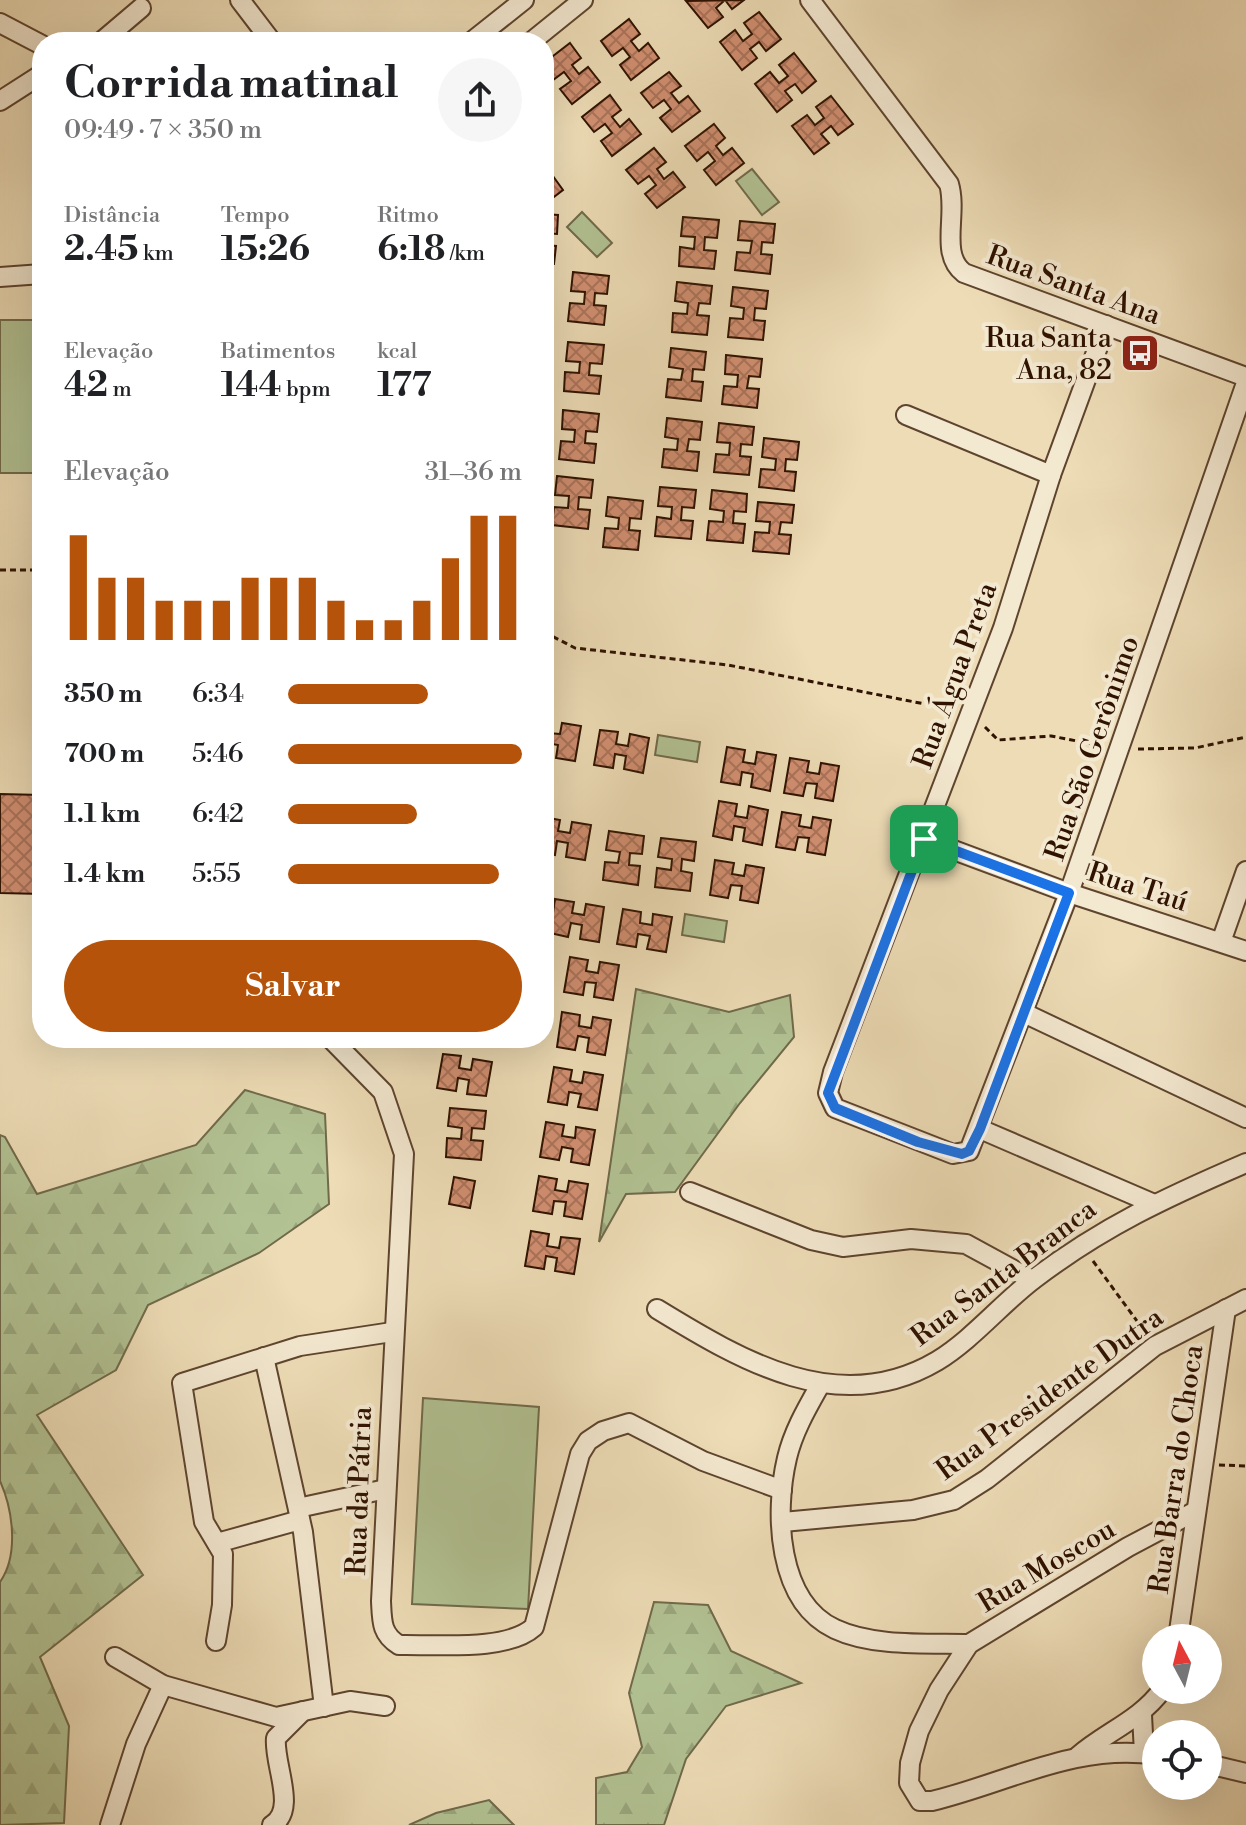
<!DOCTYPE html>
<html lang="pt">
<head>
<meta charset="utf-8">
<style>
	body { margin:0; font-family:"Libre Bodoni",serif; background:#f6f6f6; color:#202124; height:100vh; display:flex; flex-direction:column; font-size:30px; white-space:nowrap }
	* { box-sizing:border-box; margin:0 }
	p { font-size:26px; color:#757577 }
	.icon { flex:none; width:44px; height:44px; fill:none; stroke:currentColor; stroke-width:2; stroke-linecap:round; stroke-linejoin:round }
	.map { position:relative; flex:1; overflow:hidden }
	.drawer { position:absolute; left:32px; top:32px; width:522px; height:1016px; display:flex; flex-direction:column; background:#fff; border-radius:32px; box-shadow:0 8px 32px #0002 }
	.drawer>* { flex:none }
	.needle { width:52px; rotate:353deg }
	.fabs { position:absolute; left:1142px; top:1624px; display:grid; gap:16px }
	.fabs a { display:grid; place-items:center; width:80px; height:80px; border-radius:50%; background:#fff; box-shadow:0 8px 32px #0002; font-size:40px }
	.pin { position:absolute; display:grid; place-items:center; width:68px; height:68px; color:#fff; margin:-34px; border-radius:16px; box-shadow:0 4px 12px #0006 }
	.round { display:grid; place-items:center; flex:none; width:84px; height:84px; border-radius:42px; background:#f6f6f6 }
	.head { display:flex; align-items:center; justify-content:space-between; height:136px; padding:0 32px }
	h1 { font-size:44px; font-weight:700; line-height:60px }
	.figures { display:grid; grid-template-columns:repeat(3,1fr); gap:12px; height:136px; padding:8px 32px }
	.figures div { display:grid; align-content:center }
	.figures b { font-size:34px; font-weight:700 }
	.figures small { font-size:22px; font-weight:400 }
	.figures p { font-size:22px }
	.chart { height:224px; padding:16px 32px }
	.chart p { display:flex; justify-content:space-between }
	.chart svg { width:100%; height:144px; margin-top:8px; stroke:#b45309; stroke-width:6 }
	.action { display:flex; gap:16px; margin-top:auto; padding:16px 32px }
	.action a { flex:1; height:92px; border-radius:48px; background:#b45309; color:#fff; font-size:32px; font-weight:700; line-height:92px; text-align:center }
	ul { padding:0 32px; list-style:none; font-size:26px }
	li { display:grid; grid-template-columns:128px 96px 1fr; align-items:center; height:60px }
	li i { height:20px; border-radius:10px; background:#b45309 }
	.map>svg:first-child { display:block }
</style>
</head>
<body>
<div class="map">
<svg width="1246" height="1825" viewBox="0 0 1246 1825">
	<defs>
		<pattern id="forest-firs" width="22" height="20" patternUnits="userSpaceOnUse" patternTransform="scale(2)"><rect width="22" height="20" fill="#b2c293"/><path d="M5 1l3.5 6h-7zM16 11l3.5 6h-7z" fill="#99a67d"/></pattern>
		<pattern id="building-cross-hatch" width="8" height="8" patternUnits="userSpaceOnUse" patternTransform="scale(2)"><rect width="8" height="8" fill="#d18f71"/><path d="M0 0l8 8M0 8l8-8" fill="none" stroke="#aa735a"/></pattern>
	</defs>
	<rect width="100%" height="100%" fill="#eddcb6"/>
	<filter id="stains"><feTurbulence type="fractalNoise" baseFrequency=".0025" numOctaves="4"/><feColorMatrix values="0 0 0 0 .2 0 0 0 0 .09 0 0 0 0 .02 0 0 0 .5 -.17"/></filter>
	<radialGradient id="worn" r=".72"><stop offset=".6" stop-color="#630" stop-opacity="0"/><stop offset="1" stop-color="#630" stop-opacity=".3"/></radialGradient>
	<g fill="url(#forest-firs)" stroke="#706a4a" stroke-width="2">
		<polygon points="636,989 729,1012 790,995 794,1037 740,1103 675,1192 626,1194 599,1242"/>
		<path d="M245,1090L325,1114L329,1204L259,1253L148,1305L116,1370L37,1415L143,1575L40,1657L69,1726L64,1823L0,1825V1582C19,1555 13,1510 0,1481V1135L5,1137L37,1194L196,1145Z"/>
		<polygon points="654,1602 708,1605 731,1651 801,1683 726,1706 686,1759 664,1825 596,1825 596,1778 627,1772 642,1747 629,1693"/>
		<polygon points="489,1800 514,1825 409,1825 436,1813"/>
	</g>
	<g fill="#b2c293" stroke="#706a4a" stroke-width="2">
		<polygon points="752,169 779,202 762,215 736,181"/>
		<polygon points="582,212 612,243 597,257 567,227"/>
		<rect x="0" y="320" width="42" height="153"/>
		<polygon points="658,735 700,742 697,762 655,755"/>
		<polygon points="685,914 727,921 724,942 682,935"/>
		<polygon points="423,1398 539,1407 528,1609 412,1604"/>
	</g>
	<g fill="url(#building-cross-hatch)" stroke="#2f1200" stroke-width="2">
		<polygon points="725,0 716,8 723,17 708,28 686,1 744,0 732,9"/>
		<polygon points="759,12 781,39 766,51 759,42 750,49 757,58 742,70 720,42 735,30 743,41 752,34 744,23"/>
		<polygon points="629,19 640,34 631,41 639,51 648,43 659,58 631,80 620,65 630,57 623,48 612,56 601,41"/>
		<polygon points="570,43 581,58 572,65 579,74 588,67 600,82 572,104 560,89 571,81 564,72 553,80 544,68 544,63"/>
		<polygon points="794,53 816,81 802,93 795,84 785,91 792,100 777,112 755,84 770,72 779,83 788,76 779,65"/>
		<polygon points="669,72 681,86 671,93 679,103 688,96 700,111 672,132 660,118 671,109 664,100 653,108 641,93"/>
		<polygon points="610,95 621,110 612,117 620,127 629,119 641,134 612,156 601,141 612,133 605,124 594,132 582,117"/>
		<polygon points="831,96 853,124 838,135 831,126 821,134 829,143 814,154 792,126 807,115 815,125 824,118 816,107"/>
		<polygon points="714,124 725,138 716,146 723,155 732,148 744,163 716,185 704,170 715,161 708,152 697,161 685,146"/>
		<polygon points="654,148 666,162 657,169 664,179 673,172 685,187 657,208 645,194 656,185 649,176 638,184 626,170"/>
		<polygon points="545,165 563,190 546,203 544,200"/>
		<polygon points="544,214 558,215 557,234 545,233 544,245 556,246 554,264 544,264"/>
		<polygon points="683,217 719,220 717,238 705,237 704,250 716,251 714,269 679,266 680,247 694,249 695,237 681,236"/>
		<polygon points="740,221 775,224 773,243 762,242 761,254 772,255 770,274 735,270 737,252 750,253 752,241 738,240"/>
		<polygon points="573,272 609,276 607,294 595,293 594,305 606,306 604,325 568,321 570,303 584,304 585,292 571,291"/>
		<polygon points="677,282 712,286 710,304 699,303 697,315 709,316 707,335 672,332 673,313 687,314 688,303 675,301"/>
		<polygon points="733,287 768,291 766,309 755,308 754,320 765,321 763,340 728,337 730,318 743,319 744,308 731,306"/>
		<polygon points="568,342 604,345 602,364 590,363 589,375 601,376 599,394 564,391 565,372 579,373 580,362 566,361"/>
		<polygon points="671,348 706,352 704,370 693,369 692,381 703,382 701,401 666,397 668,379 681,380 683,369 669,367"/>
		<polygon points="726,355 762,359 760,377 749,376 747,388 759,389 757,408 722,404 724,386 737,387 738,375 725,374"/>
		<polygon points="563,410 599,414 597,432 586,431 585,443 596,444 594,463 559,459 561,441 574,442 575,430 562,429"/>
		<polygon points="667,418 702,422 700,440 689,439 687,451 699,452 697,471 662,467 664,449 677,450 678,439 665,437"/>
		<polygon points="719,423 754,427 752,445 741,444 740,456 751,457 749,475 714,472 716,454 729,455 730,443 717,442"/>
		<polygon points="764,438 799,442 797,460 786,459 785,471 796,472 794,491 759,487 761,469 775,470 776,459 762,457"/>
		<polygon points="557,476 593,480 591,498 579,497 578,509 590,510 588,529 552,525 554,507 568,508 569,496 555,495"/>
		<polygon points="660,487 696,490 694,508 682,507 681,520 693,521 691,539 655,536 657,517 671,519 672,507 658,506"/>
		<polygon points="712,490 747,494 746,512 734,511 733,523 745,524 743,543 707,540 709,521 723,522 724,511 710,509"/>
		<polygon points="608,497 643,501 641,519 630,518 629,530 640,531 638,550 603,547 605,528 618,529 619,518 606,516"/>
		<polygon points="758,502 794,505 792,523 781,522 779,534 791,535 789,554 753,551 755,532 769,533 770,522 756,521"/>
		<polygon points="544,720 550,721 548,733 560,734 562,723 581,726 575,761 556,758 558,745 547,743 544,756"/>
		<polygon points="600,730 618,732 616,744 628,746 630,734 649,738 643,773 624,769 626,756 615,754 613,768 594,765"/>
		<polygon points="727,747 745,750 743,762 755,764 757,752 776,755 770,791 751,787 753,774 742,772 740,785 721,782"/>
		<polygon points="790,758 809,761 807,772 819,774 821,763 839,766 833,801 815,798 817,784 806,783 803,796 784,793"/>
		<polygon points="0,794 42,795 42,894 0,893"/>
		<polygon points="719,801 737,804 735,816 747,818 749,806 768,810 762,845 743,841 745,828 734,826 732,840 713,836"/>
		<polygon points="782,812 801,815 799,826 811,828 813,817 831,820 825,855 807,852 809,838 798,837 795,850 776,847"/>
		<polygon points="544,817 560,820 558,831 570,833 572,822 591,825 585,860 566,857 568,843 557,841 555,855 544,853"/>
		<polygon points="609,831 644,836 642,854 630,853 629,865 640,866 638,885 603,880 605,862 618,863 620,852 606,850"/>
		<polygon points="661,838 696,842 694,861 682,859 681,871 692,873 690,891 655,887 657,868 671,870 672,859 658,857"/>
		<polygon points="715,860 734,863 732,874 744,876 746,865 764,868 758,903 740,900 742,886 731,885 728,898 710,895"/>
		<polygon points="555,899 574,902 572,913 584,915 586,904 604,907 599,942 580,939 582,925 571,923 568,937 550,933"/>
		<polygon points="623,909 641,912 640,923 652,925 653,914 672,917 666,952 647,949 650,936 638,934 636,947 617,944"/>
		<polygon points="570,957 588,960 586,971 598,973 600,962 619,965 613,1000 594,997 596,983 585,982 583,995 564,992"/>
		<polygon points="562,1012 580,1015 579,1026 591,1028 593,1017 611,1020 605,1055 587,1052 589,1038 578,1036 575,1050 557,1047"/>
		<polygon points="443,1054 461,1056 459,1068 471,1070 473,1059 492,1062 486,1096 467,1094 469,1080 458,1078 456,1091 437,1088"/>
		<polygon points="554,1067 572,1070 570,1081 582,1083 584,1072 603,1075 597,1110 578,1107 581,1094 569,1092 567,1105 548,1102"/>
		<polygon points="450,1108 486,1111 484,1129 472,1128 471,1140 483,1141 481,1160 446,1157 447,1138 461,1139 462,1128 448,1126"/>
		<polygon points="546,1122 564,1125 562,1136 575,1138 576,1127 595,1130 589,1165 571,1162 573,1149 562,1147 559,1160 540,1157"/>
		<polygon points="539,1176 557,1179 555,1190 567,1192 569,1181 588,1184 582,1219 564,1216 566,1202 554,1201 552,1214 533,1211"/>
		<polygon points="454,1177 475,1181 470,1208 449,1204"/>
		<polygon points="531,1231 549,1234 547,1246 559,1248 561,1237 580,1239 574,1274 555,1271 557,1258 546,1256 544,1269 525,1266"/>
	</g>
	<g fill="none" stroke-linecap="round" stroke-linejoin="round">
		<defs>
			<g id="minor">
				<polyline points="240,0 272,42"/>
				<path d="M810,0L949,184C958,215 939,254 964,273L1246,377"/>
				<polyline points="0,23 42,45"/>
				<polyline points="101,42 141,8"/>
				<polyline points="471,42 524,0"/>
				<polyline points="531,42 583,0"/>
				<polyline points="0,101 42,74"/>
				<polyline points="0,277 42,274"/>
				<polyline points="1106,325 1051,475 1003,628 833,1072 828,1093 835,1108 953,1154 969,1151 1069,893 1246,383"/>
				<polyline points="906,415 1051,475"/>
				<polyline points="924,839 1069,893 1246,951"/>
				<polyline points="1221,942 1246,871"/>
				<polyline points="1024,1013 1246,1118"/>
				<path d="M330,1038L383,1092L404,1154L381,1601C382,1621 381,1634 399,1645C437,1644 506,1652 534,1627L580,1454L588,1441L603,1431L629,1423L703,1461L782,1490"/>
				<polyline points="980,1129 1152,1203"/>
				<polyline points="690,1192 811,1240 843,1247 911,1239 966,1244 1032,1280"/>
				<path d="M657,1309C742,1361 839,1419 937,1361C973,1339 1001,1304 1034,1279C1104,1226 1167,1197 1246,1163"/>
				<polyline points="264,1357 303,1532 324,1707"/>
				<path d="M820,1385C807,1408 793,1432 787,1458C774,1513 777,1602 835,1629C873,1647 928,1643 969,1644"/>
				<polyline points="298,1508 386,1489"/>
				<polyline points="783,1522 913,1510 954,1500 987,1479 1155,1346 1246,1299"/>
				<polyline points="217,1543 300,1520"/>
				<polyline points="1178,1638 1226,1309"/>
				<polyline points="216,1641 222,1605 223,1554 204,1522 182,1383 300,1346 392,1332"/>
				<polyline points="115,1657 163,1685 276,1717 350,1701 385,1706"/>
				<polyline points="1142,1715 1144,1753"/>
				<path d="M1156,1755C1076,1743 1007,1783 932,1801H920L909,1783L910,1763L919,1731L939,1690L969,1644L1128,1547L1194,1512"/>
				<path d="M1078,1756C1106,1732 1140,1720 1162,1690"/>
				<polyline points="1208,1764 1246,1773"/>
				<polyline points="110,1825 136,1744 163,1685"/>
				<path d="M272,1825C298,1810 273,1763 276,1738L303,1711"/>
			</g>
		</defs>
		<use href="#minor" stroke="#5e442e" stroke-width="22"/>
		<g stroke="#2f1200" stroke-width="3" stroke-dasharray="6 4" stroke-linecap="butt">
			<polyline points="0,570 42,570"/>
			<polyline points="544,632 575,648 728,665 955,710"/>
			<polyline points="985,727 998,740 1051,736 1103,746"/>
			<polyline points="1138,749 1195,748 1246,737"/>
			<polyline points="1093,1261 1145,1332"/>
			<polyline points="1219,1465 1246,1466"/>
		</g>
		<use href="#minor" stroke="#f3e8d0" stroke-width="18"/>
	</g>
	<g fill="none" stroke-linecap="round" stroke-linejoin="round">
		<defs>
			<polygon id="route" points="924,839 1069,893 980,1129 969,1151 962,1154 918,1142 835,1108 828,1093"/>
		</defs>
		<use href="#route" stroke="#fff" stroke-width="16"/>
		<use href="#route" stroke="#1a73e8" stroke-width="10"/>
	</g>
	<defs>
		<symbol id="bus-square" viewBox="-11 -11 22 22"><rect x="-9" y="-9" width="18" height="18" rx="4" fill="#8f2418" stroke="#f3e8d0"/><path d="M-5-6H5V4H4V6H2V4H-2V6H-4V4H-5ZM-3.5-4V0h7V-4ZM-3.5 1.2v1.5H-2V1.2ZM2 1.2v1.5H3.5V1.2Z" fill="#fff"/></symbol>
	</defs>
	<g fill-rule="evenodd">
		<use href="#bus-square" x="1118" y="331" width="44" height="44"/>
	</g>
	<g text-anchor="middle" stroke-width="8" stroke-linejoin="round" paint-order="stroke">
		<g font-size="28" fill="#2f1200" stroke="#f3e8d0">
			<text transform="translate(1074 284) rotate(20)" y="10">Rua Santa Ana</text>
			<text transform="translate(954 675) rotate(-70)" y="10">Rua Água Preta</text>
			<text transform="translate(1091 748) rotate(-71)" y="10">Rua São Gerônimo</text>
			<text transform="translate(1138 886) rotate(18)" y="10">Rua Taú</text>
			<text transform="translate(1003 1272) rotate(-37)" y="10">Rua Santa Branca</text>
			<text transform="translate(1049 1393) rotate(-36)" y="10">Rua Presidente Dutra</text>
			<text transform="translate(1175 1469) rotate(-82)" y="10">Rua Barra do Choca</text>
			<text transform="translate(358 1491) rotate(-88)" y="10">Rua da Pátria</text>
			<text transform="translate(1046 1565) rotate(-31)" y="10">Rua Moscou</text>
		</g>
		<g font-size="28" fill="#2f1200" stroke="#f3e8d0" text-anchor="end">
			<text x="1112" y="347">Rua Santa<tspan x="1112" dy="32">Ana, 82</tspan></text>
		</g>
	</g>
	<rect width="100%" height="100%" filter="url(#stains)"/>
	<rect width="100%" height="100%" fill="url(#worn)"/>
</svg>
<div class="fabs">
<a><svg class="needle" viewBox="-14 -14 28 28"><path d="M0-13l5 13h-10z" fill="#e53935"/><path d="M0 13l5-13h-10z" fill="#757577"/></svg></a>
<a><svg class="icon" aria-label="locate" viewBox="0 0 24 24"><circle cx="12" cy="12" r="6"/><path d="M12 2v4M12 18v4M2 12h4M18 12h4"/></svg></a>
</div>
<div class="pin" style="left:924px;top:839px;background:#1e9e55"><svg class="icon" aria-label="arrive" viewBox="0 0 24 24"><path d="M6 21V4h12l-3 4 3 4H6"/></svg></div>
<section class="drawer">
<div class="head"><div><h1>Corrida matinal</h1><p>09:49 · 7 × 350 m</p></div><a class="round"><svg class="icon" aria-label="share" viewBox="0 0 24 24"><path d="M12 15V3M7 8l5-5 5 5M5 13v7h14v-7"/></svg></a></div>
<div class="figures">
<div><p>Distância</p><b>2.45<small> km</small></b></div>
<div><p>Tempo</p><b>15:26</b></div>
<div><p>Ritmo</p><b>6:18<small> /km</small></b></div>
</div>
<div class="figures">
<div><p>Elevação</p><b>42<small> m</small></b></div>
<div><p>Batimentos</p><b>144<small> bpm</small></b></div>
<div><p>kcal</p><b>177</b></div>
</div>
<div class="chart"><p><span>Elevação</span>31–36 m</p>
<svg viewBox="0 0 160 44" preserveAspectRatio="none"><path d="M5 44V12M15 44V25M25 44V25M35 44V32M45 44V32M55 44V32M65 44V25M75 44V25M85 44V25M95 44V32M105 44V38M115 44V38M125 44V32M135 44V19M145 44V6M155 44V6"/></svg>
</div>
<ul>
<li><b>350 m</b>6:34<i style="width:60%"></i></li>
<li><b>700 m</b>5:46<i style="width:100%"></i></li>
<li><b>1.1 km</b>6:42<i style="width:55%"></i></li>
<li><b>1.4 km</b>5:55<i style="width:90%"></i></li>
</ul>
<div class="action"><a>Salvar</a></div>
</section>
</div>
</body>
</html>
